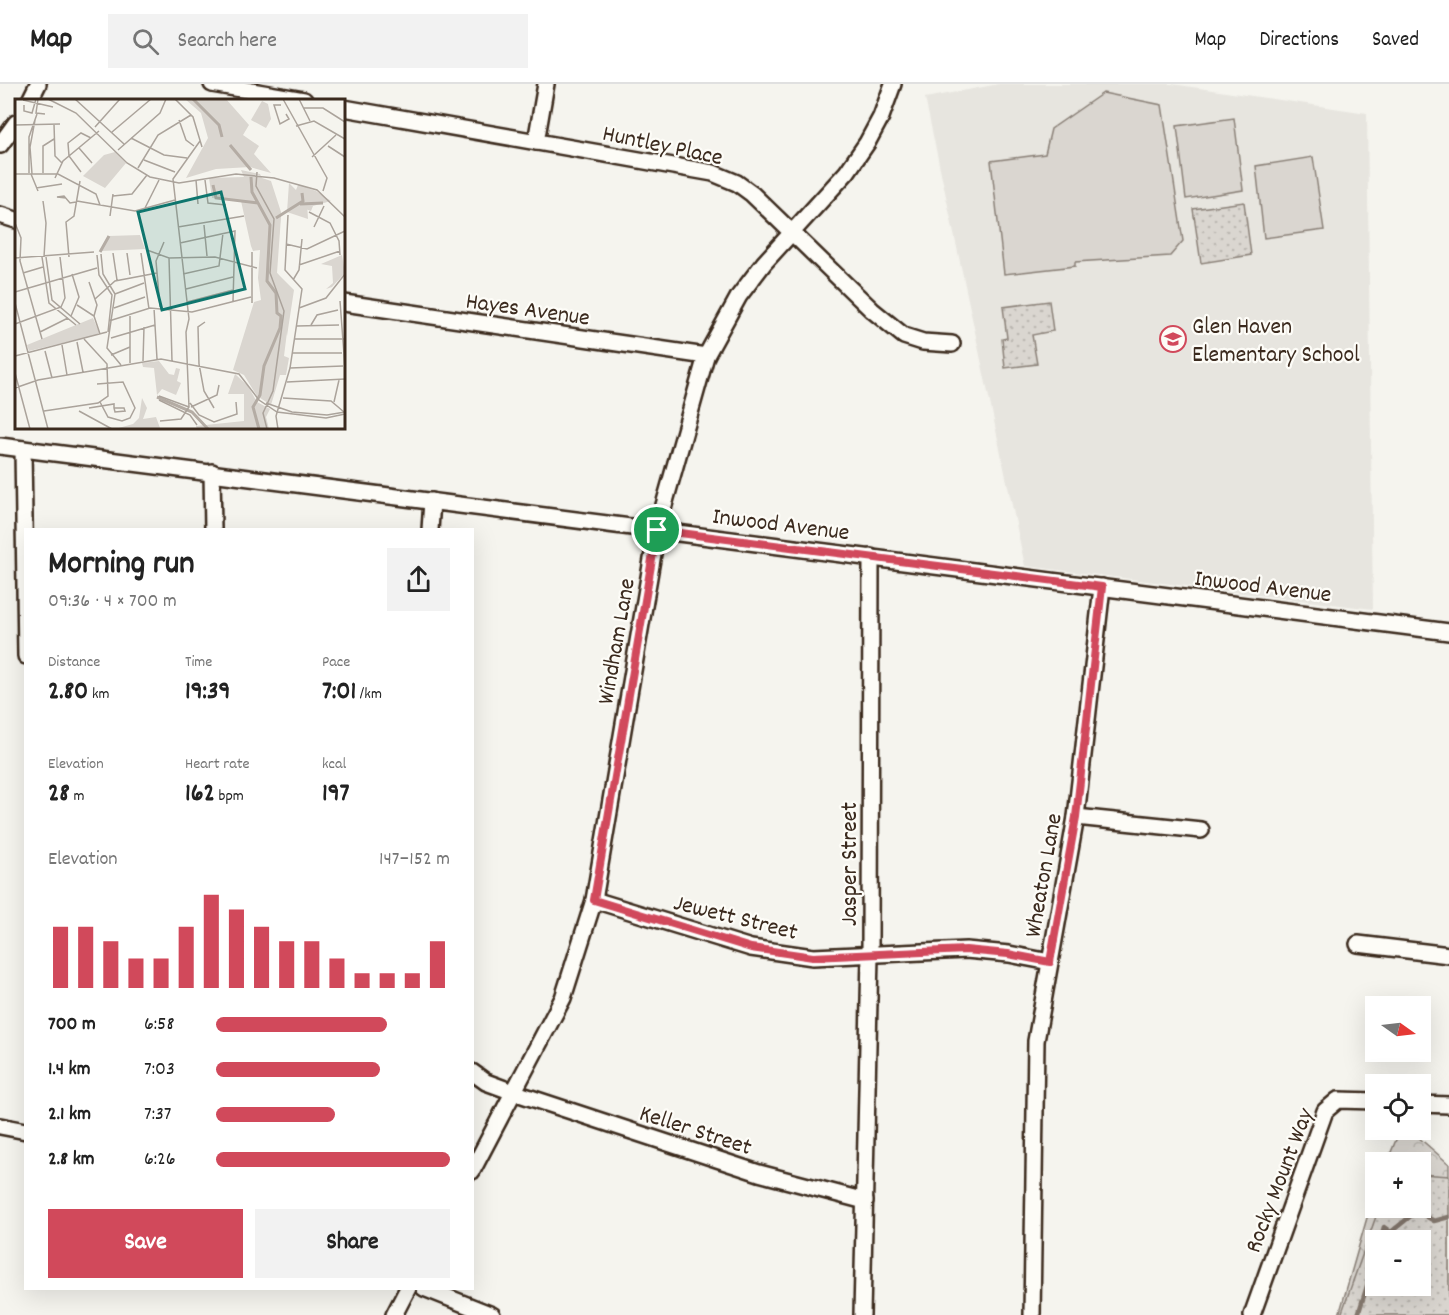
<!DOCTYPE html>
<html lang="en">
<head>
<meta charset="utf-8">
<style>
	body { margin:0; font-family:Dekko,sans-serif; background:#f2f2f2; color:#222; height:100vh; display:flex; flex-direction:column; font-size:22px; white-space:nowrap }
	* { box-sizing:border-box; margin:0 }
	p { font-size:20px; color:#767676 }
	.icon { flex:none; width:33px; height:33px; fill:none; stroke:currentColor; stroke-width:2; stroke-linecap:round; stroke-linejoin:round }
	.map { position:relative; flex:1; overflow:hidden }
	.drawer { position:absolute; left:24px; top:444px; width:450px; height:762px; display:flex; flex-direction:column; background:#fff; border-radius:0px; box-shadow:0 6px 24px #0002 }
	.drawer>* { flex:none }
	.needle { width:39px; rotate:104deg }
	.tools { position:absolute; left:1365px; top:912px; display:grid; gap:12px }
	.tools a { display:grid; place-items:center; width:66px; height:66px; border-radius:0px; background:#fff; box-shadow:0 6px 24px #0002; font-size:30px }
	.pin { position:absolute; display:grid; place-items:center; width:51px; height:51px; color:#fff; margin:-26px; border:3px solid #fff; border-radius:50%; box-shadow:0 2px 6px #0007 }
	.round { display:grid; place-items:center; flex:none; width:63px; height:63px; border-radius:0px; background:#f2f2f2 }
	.head { display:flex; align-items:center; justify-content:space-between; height:102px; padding:0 24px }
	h1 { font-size:33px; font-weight:700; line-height:45px }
	.figures { display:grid; grid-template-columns:repeat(3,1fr); gap:9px; height:102px; padding:6px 24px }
	.figures div { display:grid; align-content:center }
	.figures b { font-size:26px; font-weight:700 }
	.figures small { font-size:16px; font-weight:400 }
	.figures p { font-size:16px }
	.chart { height:168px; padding:12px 24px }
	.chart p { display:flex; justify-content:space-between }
	.chart svg { width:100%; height:108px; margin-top:6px; stroke:#d1495b; stroke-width:6 }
	.button { display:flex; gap:12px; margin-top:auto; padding:12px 24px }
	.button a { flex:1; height:69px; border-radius:0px; background:#d1495b; color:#fff; font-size:24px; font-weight:700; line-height:69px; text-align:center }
	.button a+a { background:#f2f2f2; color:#222 }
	ul { padding:0 24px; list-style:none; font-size:20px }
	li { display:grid; grid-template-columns:96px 72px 1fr; align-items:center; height:45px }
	li i { height:15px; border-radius:8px; background:#d1495b }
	header { display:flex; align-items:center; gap:36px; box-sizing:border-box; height:84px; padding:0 30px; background:#fff; border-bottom:2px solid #e0e0e0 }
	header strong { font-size:28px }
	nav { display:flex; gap:33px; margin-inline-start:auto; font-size:21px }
	.search { width:420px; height:54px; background:#f2f2f2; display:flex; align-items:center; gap:15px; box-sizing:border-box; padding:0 21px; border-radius:0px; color:#767676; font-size:22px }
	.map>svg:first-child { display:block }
</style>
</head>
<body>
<header>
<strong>Map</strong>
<div class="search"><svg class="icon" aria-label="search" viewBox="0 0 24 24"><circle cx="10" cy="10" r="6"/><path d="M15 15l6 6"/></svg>Search here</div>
<nav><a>Map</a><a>Directions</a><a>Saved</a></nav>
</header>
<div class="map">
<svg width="1449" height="1231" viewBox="0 0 1449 1231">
	<defs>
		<pattern id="forest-crowns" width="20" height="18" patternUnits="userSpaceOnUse" patternTransform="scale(1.5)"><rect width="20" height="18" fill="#dad6d0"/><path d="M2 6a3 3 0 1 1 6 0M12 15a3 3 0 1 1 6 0" fill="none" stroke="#bcb8b2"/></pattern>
		<pattern id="park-dots" width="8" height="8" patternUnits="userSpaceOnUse" patternTransform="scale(1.5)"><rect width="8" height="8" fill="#dad6d0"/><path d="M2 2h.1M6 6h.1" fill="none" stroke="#bcb8b2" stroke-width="1.8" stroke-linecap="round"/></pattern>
	</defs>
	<rect width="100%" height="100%" fill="#f5f4ee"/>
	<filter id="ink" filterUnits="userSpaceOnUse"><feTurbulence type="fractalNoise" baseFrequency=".0167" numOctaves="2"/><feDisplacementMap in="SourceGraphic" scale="12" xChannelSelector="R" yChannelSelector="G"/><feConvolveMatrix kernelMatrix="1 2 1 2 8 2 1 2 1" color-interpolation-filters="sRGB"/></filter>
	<g filter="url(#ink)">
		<polygon fill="#e7e5df" points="999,0 1172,0 1367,29 1373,525 1025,482 925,14"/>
		<g fill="#dad6d0" stroke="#8a8077" stroke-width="1.5">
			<polygon points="1103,9 1162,21 1183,157 1170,172 1075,178 1075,182 1004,190 991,77 1045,70 1051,45"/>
			<polygon points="1234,34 1243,106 1186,115 1177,42"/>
			<polygon points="1313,73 1324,146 1264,154 1256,82"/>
		</g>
		<path fill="url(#forest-crowns)" stroke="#8a8077" stroke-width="1.5" fill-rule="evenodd" d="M1400,1046H1410L1449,1080V1231H1339L1375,1106L1376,1124H1420V1078H1387ZM1376,1156H1420V1202H1376Z"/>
		<g fill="url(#park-dots)" stroke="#8a8077" stroke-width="1.5" fill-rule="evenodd">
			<polygon points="1244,118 1251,171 1201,179 1193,125"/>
			<polygon points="1049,217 1053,247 1032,251 1037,280 1005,284 1002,255 1007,254 1003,223"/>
			<path d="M1421,1090L1449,1092V1231H1341L1379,1124H1420ZM1376,1156H1420V1202H1376Z"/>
		</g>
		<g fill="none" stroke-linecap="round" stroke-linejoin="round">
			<g stroke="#84786e" stroke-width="4.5">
				<polyline points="1380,1156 1384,1143 1391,1148 1417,1127 1434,1137 1449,1133"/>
				<polyline points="1358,1231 1376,1173"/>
			</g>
			<defs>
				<g id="minor">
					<polyline points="212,0 304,16"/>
					<polyline points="30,16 38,0"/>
					<polyline points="344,24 713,89 737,99 752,110 872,226 904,252 923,258 952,260"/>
					<polyline points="536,58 546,0"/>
					<polyline points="0,61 16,39"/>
					<polyline points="0,131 16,136"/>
					<polyline points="344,219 706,272"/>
					<polyline points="0,362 1449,548"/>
					<polyline points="23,365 26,572"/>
					<polyline points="212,388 213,446"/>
					<polyline points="430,446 432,417"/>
					<polyline points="1076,733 1201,746"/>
					<polyline points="594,816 751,864 813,873 966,866 1009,870 1050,878"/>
					<polyline points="1358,860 1449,871"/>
					<polyline points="472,988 486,998 516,1009 759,1089 865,1117"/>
					<polyline points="1420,1020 1449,1021"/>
					<polyline points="0,1042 26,1047"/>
					<polyline points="472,1087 563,914 594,816 657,446 706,272 739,212 764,179 847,88 867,59 881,33 893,0"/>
					<polyline points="424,1204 492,1231"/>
					<polyline points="394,1231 408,1204"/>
					<polyline points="862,1231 870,871 871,473"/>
					<polyline points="1032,1231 1036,957 1076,733 1102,503"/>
					<polyline points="1252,1231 1325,1027 1338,1016 1376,1017"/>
				</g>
			</defs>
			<use href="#minor" stroke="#3b2a1e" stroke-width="20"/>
			<use href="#minor" stroke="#fdfcf7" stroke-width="15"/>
		</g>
	</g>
	<g fill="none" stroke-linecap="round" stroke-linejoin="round" filter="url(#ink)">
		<defs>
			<polygon id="route" points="657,446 1102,503 1076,733 1050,878 1008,870 966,866 813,873 751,864 594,816"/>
		</defs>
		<use href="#route" stroke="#fff" stroke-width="12"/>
		<use href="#route" stroke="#d1495b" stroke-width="8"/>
	</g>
	<defs>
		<symbol id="school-ring" viewBox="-11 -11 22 22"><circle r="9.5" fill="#fdfcf7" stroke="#d1495b" stroke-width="1.5"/><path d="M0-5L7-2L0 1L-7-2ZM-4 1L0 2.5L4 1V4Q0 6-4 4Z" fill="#d1495b"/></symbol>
	</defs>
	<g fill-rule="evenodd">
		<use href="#school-ring" x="1158" y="240" width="30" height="30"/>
	</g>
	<g text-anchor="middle" stroke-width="4.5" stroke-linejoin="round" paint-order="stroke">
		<g font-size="24" fill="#3b2a1e" stroke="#fdfcf7">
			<text transform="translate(663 60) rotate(12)" y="8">Huntley Place</text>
			<text transform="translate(528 224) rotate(8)" y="8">Hayes Avenue</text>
			<text transform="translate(781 439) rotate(7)" y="8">Inwood Avenue</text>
			<text transform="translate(1263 501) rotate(7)" y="8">Inwood Avenue</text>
			<text transform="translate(615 557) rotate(-80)" y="8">Windham Lane</text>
			<text transform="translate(848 780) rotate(-90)" y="8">Jasper Street</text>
			<text transform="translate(1042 791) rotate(-80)" y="8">Wheaton Lane</text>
			<text transform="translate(736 832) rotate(14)" y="8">Jewett Street</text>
			<text transform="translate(696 1045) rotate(18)" y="8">Keller Street</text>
			<text transform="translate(1278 1096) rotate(-69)" y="8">Rocky Mount Way</text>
		</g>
		<g font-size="24" fill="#3b2a1e" stroke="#fdfcf7" text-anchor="start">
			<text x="1192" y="249">Glen Haven<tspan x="1192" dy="28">Elementary School</tspan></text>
		</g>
	</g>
	<g transform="translate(15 15)">
		<rect width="330" height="330" fill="#f5f4ee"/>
		<path d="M247,2L253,5L256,20L251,29L236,21Z" fill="#dad6d0"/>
		<path d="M244,78L256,82L266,113L261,173L279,191L272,237ZM274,84L281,91L283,86L291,88L293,120L272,113ZM327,156L330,174L317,188L311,190L318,184L317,167L306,165ZM144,262L154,275L159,276L161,269L165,270L162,282L166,284L161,296L147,290L142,296L139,269L128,268L127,264ZM127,299L132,309L128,320L141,318L145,329L100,330L118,325L124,319Z" fill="#dad6d0"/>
		<path d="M170,0H211L234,26L228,36L244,47L239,55L256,74L235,68L201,70L171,79L193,39L186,14ZM100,53L111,64L90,89L68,77L89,56ZM226,71L245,75L266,118L262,174L277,193L269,257L274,259L271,276H265L256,306L242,297L229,276L218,271L239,203L246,201L243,179L245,151L238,152L236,147L226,102L197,99L194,79L229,78ZM284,86L301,92L316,102L298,107L296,112L288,109ZM125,136L130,150L86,152L94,137ZM78,219L85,235L14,252L12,246ZM220,275L233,287L242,303L255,310L251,318L254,330H182L181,327L229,322V295H213Z" fill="#dad6d0"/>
		<path fill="none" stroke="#b4aca4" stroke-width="3" d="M178,0L204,26L207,38M215,46L236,71M236,78L237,93L255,126L252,182L261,194L262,214L266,217L265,229L249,267L245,296L238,308L244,330M198,86L201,99L243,104M285,105L308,104M261,119L288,102L287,94M85,153L94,137M142,298L177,313L193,330"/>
		<path fill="none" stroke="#aba39b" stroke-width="1.5" d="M23,0L21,14L30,15M33,0L61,14L112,64L135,78L164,84L221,75L259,79L302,91L330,118M60,0L109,45M160,0L178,18L187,48M268,0L312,79L308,92M284,0L295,22M8,1L38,8M9,6V12L17,14L21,0M266,6H259L265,25L274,20L271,15M288,9H308L330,23M164,21L171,41L179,47M39,25L40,57L47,64M0,26L45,25M281,27L299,22L330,40M80,28L105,0M97,33L136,0M116,39L149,56L172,59M313,47L330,58M64,49L77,64M103,51L145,14L151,0M297,58L321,36M129,61L160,73M123,69L143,36L176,16M66,73L54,57L53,44L66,34L76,39M242,73L241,87L259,120L255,174L269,212L258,292L248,314L252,330M14,74V38L22,15M28,74V47L39,40M0,75H43L81,95L85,106M16,75L23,92M17,75L15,48L20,21M40,79L48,62L84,32M181,81L183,105M190,81L193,104L211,106M21,89L47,85M98,97L117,95L132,76M51,99L42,98L49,97L55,104L61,103M28,102L31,124L29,158M62,102L120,112L160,101M130,109L144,81M294,113L315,124L324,142L325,156M95,117L98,95M0,124L6,139L5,162L27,240M189,126L192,157M163,128L229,117M299,128L309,107M165,144L220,132L218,203M271,145L292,150L330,132M132,151L154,159L200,158L242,169M237,153V204M98,154L102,181M112,154L115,176M126,154L134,210M86,155L88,175L100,195L92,249L106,266M82,156L84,176L97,196L93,233M27,158L34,204L61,226M31,158L37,201L65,225M54,158L51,123L59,117L65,82M0,159L79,153M154,159L157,262M284,166L325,152M8,174L28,168M168,175L204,167L208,134M278,181L284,171L287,140M74,183L82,206L79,217M171,190L218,178M0,193L82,169M100,195L129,184M80,200L100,182L142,174M325,202L330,269M172,203L218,191M0,204L33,330M62,206L79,217L85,235M145,208L141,162L149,143M99,209L130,198M139,209L142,260M284,209L311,199L330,175M56,217L64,198L57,175M94,222L135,209L177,213L236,198M190,223L183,228L184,265L189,292L199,309M0,225L46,208L50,199L45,158M296,226L302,216L323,211M282,227L324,226M25,233L53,219M96,239L140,226M280,240H330M62,243L68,273M47,246L52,276M30,252L37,279M278,254H327M96,256L115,248M0,257L92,233M128,262L129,228M115,264V217M275,269L328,267M0,274L15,330M272,283L330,280M82,285L108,283L120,309L115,319L107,322L93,318L85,303M0,289L23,281L146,260L224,275L244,301L262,313L311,319L330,315M144,297L174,308M268,299L316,302L329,313M144,301L175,316L182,326M319,303L324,281M175,304L184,316L199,323L222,315L221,303M251,304L277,313L312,316L330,313M176,308L202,296L204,286M74,309L99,305V309L100,313L110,312L109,309H99M29,312L83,304L93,297L92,265L69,240M64,312L97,330M145,322L166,320L174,308L171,233L174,220L158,80L185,42M263,330L261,317L275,269L287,190L270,171L273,116"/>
		<path fill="#0f766e" fill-opacity="0.15" stroke="#0f766e" stroke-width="3" d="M206,93L230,190L147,211L123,113Z"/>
		<rect width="330" height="330" fill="none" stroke="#3b2a1e" stroke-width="3"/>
	</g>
</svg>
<div class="tools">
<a><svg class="needle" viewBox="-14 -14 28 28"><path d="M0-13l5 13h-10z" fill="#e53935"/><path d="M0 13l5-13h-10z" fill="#767676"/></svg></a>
<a><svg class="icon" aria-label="locate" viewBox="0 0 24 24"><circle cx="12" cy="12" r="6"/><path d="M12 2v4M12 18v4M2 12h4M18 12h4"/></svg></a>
<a>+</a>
<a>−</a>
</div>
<div class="pin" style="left:657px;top:446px;background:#1e9e55"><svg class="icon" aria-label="arrive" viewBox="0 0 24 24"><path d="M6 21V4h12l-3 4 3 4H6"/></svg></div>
<section class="drawer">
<div class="head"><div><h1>Morning run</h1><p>09:36 · 4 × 700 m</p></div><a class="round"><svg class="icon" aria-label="share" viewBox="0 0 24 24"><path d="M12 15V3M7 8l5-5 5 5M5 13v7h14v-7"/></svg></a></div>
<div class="figures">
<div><p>Distance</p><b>2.80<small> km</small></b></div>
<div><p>Time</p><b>19:39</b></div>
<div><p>Pace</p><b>7:01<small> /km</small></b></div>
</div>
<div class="figures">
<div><p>Elevation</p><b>28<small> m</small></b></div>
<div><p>Heart rate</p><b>162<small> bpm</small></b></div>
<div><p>kcal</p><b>197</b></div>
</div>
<div class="chart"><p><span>Elevation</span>147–152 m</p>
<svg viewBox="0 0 160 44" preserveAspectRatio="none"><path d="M5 44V19M15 44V19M25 44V25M35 44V32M45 44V32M55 44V19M65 44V6M75 44V12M85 44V19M95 44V25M105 44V25M115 44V32M125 44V38M135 44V38M145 44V38M155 44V25"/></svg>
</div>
<ul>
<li><b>700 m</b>6:58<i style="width:73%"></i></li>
<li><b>1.4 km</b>7:03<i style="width:70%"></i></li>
<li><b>2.1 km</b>7:37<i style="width:51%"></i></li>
<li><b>2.8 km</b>6:26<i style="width:100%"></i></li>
</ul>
<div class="button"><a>Save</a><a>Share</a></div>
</section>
</div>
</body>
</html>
